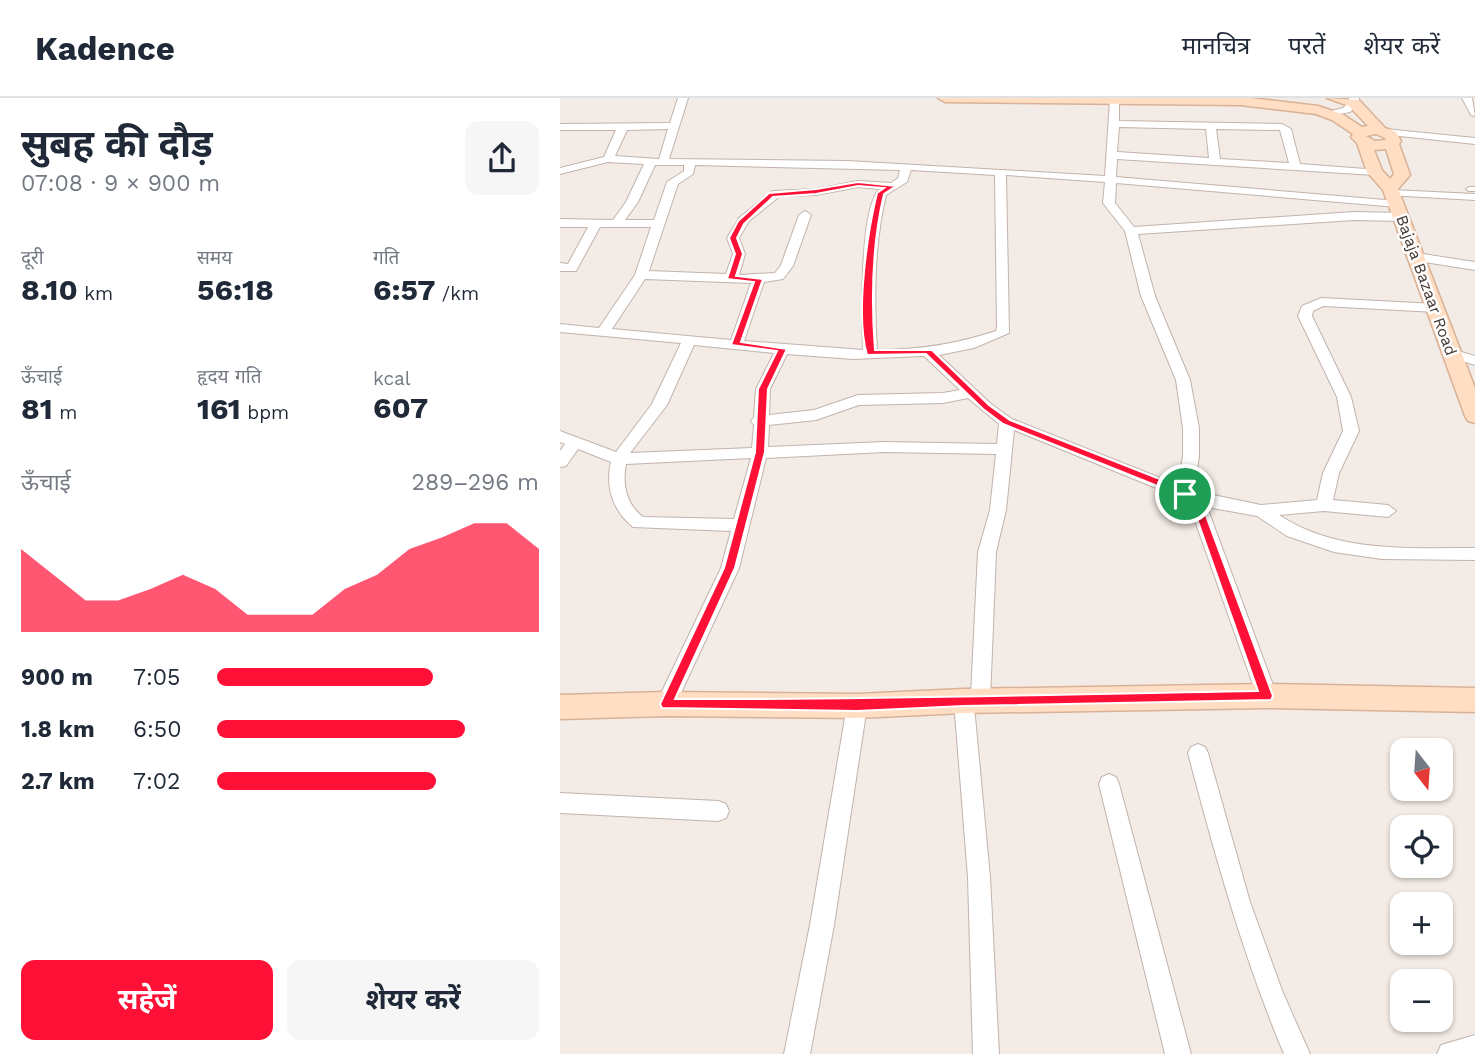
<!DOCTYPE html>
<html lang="hi">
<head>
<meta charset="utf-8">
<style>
	body { margin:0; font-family:"Work Sans","Noto Sans Devanagari",sans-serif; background:#f6f6f7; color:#1f2937; height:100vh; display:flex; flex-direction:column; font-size:26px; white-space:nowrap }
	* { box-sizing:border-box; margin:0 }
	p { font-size:23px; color:#747a83 }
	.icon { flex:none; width:38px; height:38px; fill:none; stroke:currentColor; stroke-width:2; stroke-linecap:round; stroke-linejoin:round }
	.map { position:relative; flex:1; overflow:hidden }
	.sheet { display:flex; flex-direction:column; background:#fff; width:560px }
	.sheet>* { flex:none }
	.needle { width:46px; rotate:163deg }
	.tools { position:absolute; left:830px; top:640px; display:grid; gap:14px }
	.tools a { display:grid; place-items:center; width:63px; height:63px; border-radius:14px; background:#fff; box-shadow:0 2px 5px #0004; font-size:35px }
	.pin { position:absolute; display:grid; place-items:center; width:60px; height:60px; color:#fff; margin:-30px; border:4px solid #fff; border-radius:50%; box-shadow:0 2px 7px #0007 }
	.round { display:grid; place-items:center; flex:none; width:74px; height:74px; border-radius:14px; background:#f6f6f7 }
	.head { display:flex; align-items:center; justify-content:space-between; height:119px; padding:0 21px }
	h1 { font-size:38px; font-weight:700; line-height:52px }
	.stats { display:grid; grid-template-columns:repeat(3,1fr); gap:10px; height:119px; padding:7px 21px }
	.stats div { display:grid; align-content:center }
	.stats b { font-size:30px; font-weight:700 }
	.stats small { font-size:19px; font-weight:400 }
	.stats p { font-size:19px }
	.chart { height:196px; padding:14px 21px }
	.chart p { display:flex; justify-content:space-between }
	.chart svg { width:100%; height:126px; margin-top:7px; fill:#ff1036; opacity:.7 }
	.primary-button { display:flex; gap:14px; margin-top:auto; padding:14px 21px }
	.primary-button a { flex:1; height:80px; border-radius:14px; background:#ff1036; color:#fff; font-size:28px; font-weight:700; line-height:80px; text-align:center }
	.primary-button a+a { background:#f6f6f7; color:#1f2937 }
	ul { padding:0 21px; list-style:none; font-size:23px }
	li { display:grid; grid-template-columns:112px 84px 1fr; align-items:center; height:52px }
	li i { height:18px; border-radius:9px; background:#ff1036 }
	header { display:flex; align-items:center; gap:42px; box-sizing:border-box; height:98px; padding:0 35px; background:#fff; border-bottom:2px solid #e0e1e3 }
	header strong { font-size:33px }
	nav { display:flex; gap:38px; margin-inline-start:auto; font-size:24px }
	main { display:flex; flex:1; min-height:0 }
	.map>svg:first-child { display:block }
</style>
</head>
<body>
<header>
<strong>Kadence</strong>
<nav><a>मानचित्र</a><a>परतें</a><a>शेयर करें</a></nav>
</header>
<main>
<section class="sheet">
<div class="head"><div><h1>सुबह की दौड़</h1><p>07:08 · 9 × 900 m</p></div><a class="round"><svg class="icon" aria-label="share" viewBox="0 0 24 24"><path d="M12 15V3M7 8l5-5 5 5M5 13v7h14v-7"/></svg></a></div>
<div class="stats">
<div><p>दूरी</p><b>8.10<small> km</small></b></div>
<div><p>समय</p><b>56:18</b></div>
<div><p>गति</p><b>6:57<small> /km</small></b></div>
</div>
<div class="stats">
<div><p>ऊँचाई</p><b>81<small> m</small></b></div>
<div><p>हृदय गति</p><b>161<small> bpm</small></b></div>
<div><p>kcal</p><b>607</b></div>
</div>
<div class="chart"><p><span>ऊँचाई</span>289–296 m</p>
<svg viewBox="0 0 160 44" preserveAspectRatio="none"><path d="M0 44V15L10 24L20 33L30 33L40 29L50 24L60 29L70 38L80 38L90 38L100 29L110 24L120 15L130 11L140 6L150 6L160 15V44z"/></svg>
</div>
<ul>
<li><b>900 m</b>7:05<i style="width:67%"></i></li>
<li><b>1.8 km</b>6:50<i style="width:77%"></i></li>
<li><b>2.7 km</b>7:02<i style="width:68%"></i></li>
</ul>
<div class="primary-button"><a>सहेजें</a><a>शेयर करें</a></div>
</section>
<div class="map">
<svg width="915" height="956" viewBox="0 0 915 956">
	<rect width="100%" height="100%" fill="#f3ebe5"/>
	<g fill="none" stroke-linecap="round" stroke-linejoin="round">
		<defs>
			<polygon id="lane" points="915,89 915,93 909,93 906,91 909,89"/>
			<g id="street">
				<path d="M118,0H128L109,61L287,63L545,78L550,2L559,0V23L722,26L731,31L740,66L819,72L821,74L815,77L557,61L556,79L837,103L843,106L837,109L556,85L555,105L574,129L794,114L843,115L849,119L843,123L794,122L578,136L595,198L630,282L639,330V358L634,393L701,407L757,402L763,375L783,333L777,299L738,218L742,208L761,200L876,206L883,210L876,214L763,208L753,213L752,218L791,299L799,333L779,375L773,402L828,407L836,413L828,419L764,413L719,417C776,455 849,450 915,450V462L822,461L774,454L727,438L697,418L647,409L717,598L714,604L707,606L700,604L697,598L628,403L454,332L446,412L436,454L430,602L427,608L420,610L414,608L430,779L439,956H413L408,779L394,603L397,597L404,595L411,597L418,454L430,412L436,356L324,354L206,360L179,470L113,612L106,614L99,612L96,606L161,470L171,433L73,429C53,413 45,389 51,364L18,351L6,368L0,369V353L5,346L0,344V333L56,354L92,306L121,245L0,234V226L39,230L75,177L91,129H40L16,173H0V165L8,166L28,129H0V121L53,122L66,104L84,66L48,64L0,76V70L44,59L56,32H0V26L110,25ZM559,29L646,31L649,60L557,54ZM108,31L99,61L55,58L67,32ZM656,31L720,32L729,65L660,61ZM95,67H124V73L107,84L94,122H65L78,104ZM135,67L340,72L338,80L331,85L298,83L256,91L213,93L180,119L167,140L173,156L166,176L89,173L118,86L133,76ZM351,72L435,77L437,229L436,233C397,246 358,252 317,252C314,199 314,148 326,97L347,84ZM446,77L545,84L543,105L565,133L581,198L616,282L623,330V358L618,387L452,321L431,306L379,257L414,250L449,235ZM298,89L320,91C299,108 302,223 303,252L184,243L204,184L223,181L233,168L251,117L245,113L239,117L221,167L215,175L179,177L185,156L179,140L189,123L220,98L256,97ZM85,181L191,185L171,242L52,231ZM134,247L214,255L196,291L194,319L191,323L194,327L192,350L70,355L107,307ZM227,256L293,261L364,258L400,292L383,295L298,297L254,312L209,317L210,291ZM408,300L439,326L437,346L324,344L208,349L209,327L256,322L299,307L383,305ZM191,360L174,421L83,419C66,406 62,386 66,366Z"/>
				<polygon points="789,0 799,0 799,5 790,14 769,18 764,15 783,10 789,4"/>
				<polygon points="902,0 912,0 915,18 911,17"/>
				<polygon points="825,31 915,40 915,46 821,36 820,34"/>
				<polygon points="832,92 915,96 915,102 828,97 828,93"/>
				<polygon points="856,155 915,164 915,172 852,162 850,159"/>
				<polygon points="891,251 915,258 915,267 886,258 884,255"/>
				<polygon points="297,600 304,602 307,608 274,827 250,956 224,956 250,827 287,608 290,602"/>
				<path d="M638,646L645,649L648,655L690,804L723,895L750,956H724C683,858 655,758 628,655L631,649Z"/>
				<polygon points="549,676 556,679 559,686 631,956 605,956 539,686 542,679"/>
				<polygon points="0,695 158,703 166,706 169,713 166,720 158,723 0,715"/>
				<polygon points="915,937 915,956 877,956 881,947"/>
			</g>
			<g id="secondary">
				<path d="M378,0H690L758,8L782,16L802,29L808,28L789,8L767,0L799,2L825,30L836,34L841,43L839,46L850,77L838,91L915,290V325L908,323L905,318L823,92L807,74L797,45L791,39L793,36L772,22L756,16L680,7L385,4ZM816,36L825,40L826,42L815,43L806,38ZM826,51L834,76L830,81L822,72L814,52Z"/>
				<polygon points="707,586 915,590 915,614 707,610 404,615 297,620 106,618 0,621 0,597 106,594 297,596 404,591"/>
			</g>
		</defs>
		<use href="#lane" stroke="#c2b3ab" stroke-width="2"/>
		<use href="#street" stroke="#c2b3ab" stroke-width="2"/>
		<use href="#secondary" stroke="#d8b196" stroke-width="3"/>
		<use href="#lane" fill="#fff" fill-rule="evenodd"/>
		<use href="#street" fill="#fff" fill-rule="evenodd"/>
		<use href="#secondary" fill="#ffdec3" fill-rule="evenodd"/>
	</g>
	<path fill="#ff1036" stroke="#fff" stroke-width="2" fill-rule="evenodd" d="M298,84L336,88L324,96C312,147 311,200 315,252H372L429,307L450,322L638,396L713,598L711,602L404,608L297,613L102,610L100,606L164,470L195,354L198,291L217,253L171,247L194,184L167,181L175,156L169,140L178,123L209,95L256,91ZM298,88L324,90L317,95C307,136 295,217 307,257L366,256L423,311L443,326L630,401L698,593C504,596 310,602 115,601L175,470L205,354L208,291L227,251L181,244L203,181L176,178L183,156L177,140L184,126L213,99L256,96Z"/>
	<g text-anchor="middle" stroke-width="5" stroke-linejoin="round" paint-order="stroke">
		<g font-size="16" fill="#463a35" stroke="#fff">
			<text transform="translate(867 187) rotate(70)" y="6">Bajaja Bazaar Road</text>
		</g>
	</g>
</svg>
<div class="tools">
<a><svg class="needle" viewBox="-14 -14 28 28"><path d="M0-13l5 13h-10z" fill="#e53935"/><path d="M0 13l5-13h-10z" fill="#747a83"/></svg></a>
<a><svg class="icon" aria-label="locate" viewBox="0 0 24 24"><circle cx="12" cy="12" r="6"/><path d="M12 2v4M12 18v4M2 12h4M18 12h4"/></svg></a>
<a>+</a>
<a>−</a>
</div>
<div class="pin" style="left:625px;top:396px;background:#1e9e55"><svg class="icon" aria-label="arrive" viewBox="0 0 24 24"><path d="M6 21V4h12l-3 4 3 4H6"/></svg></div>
</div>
</main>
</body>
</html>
